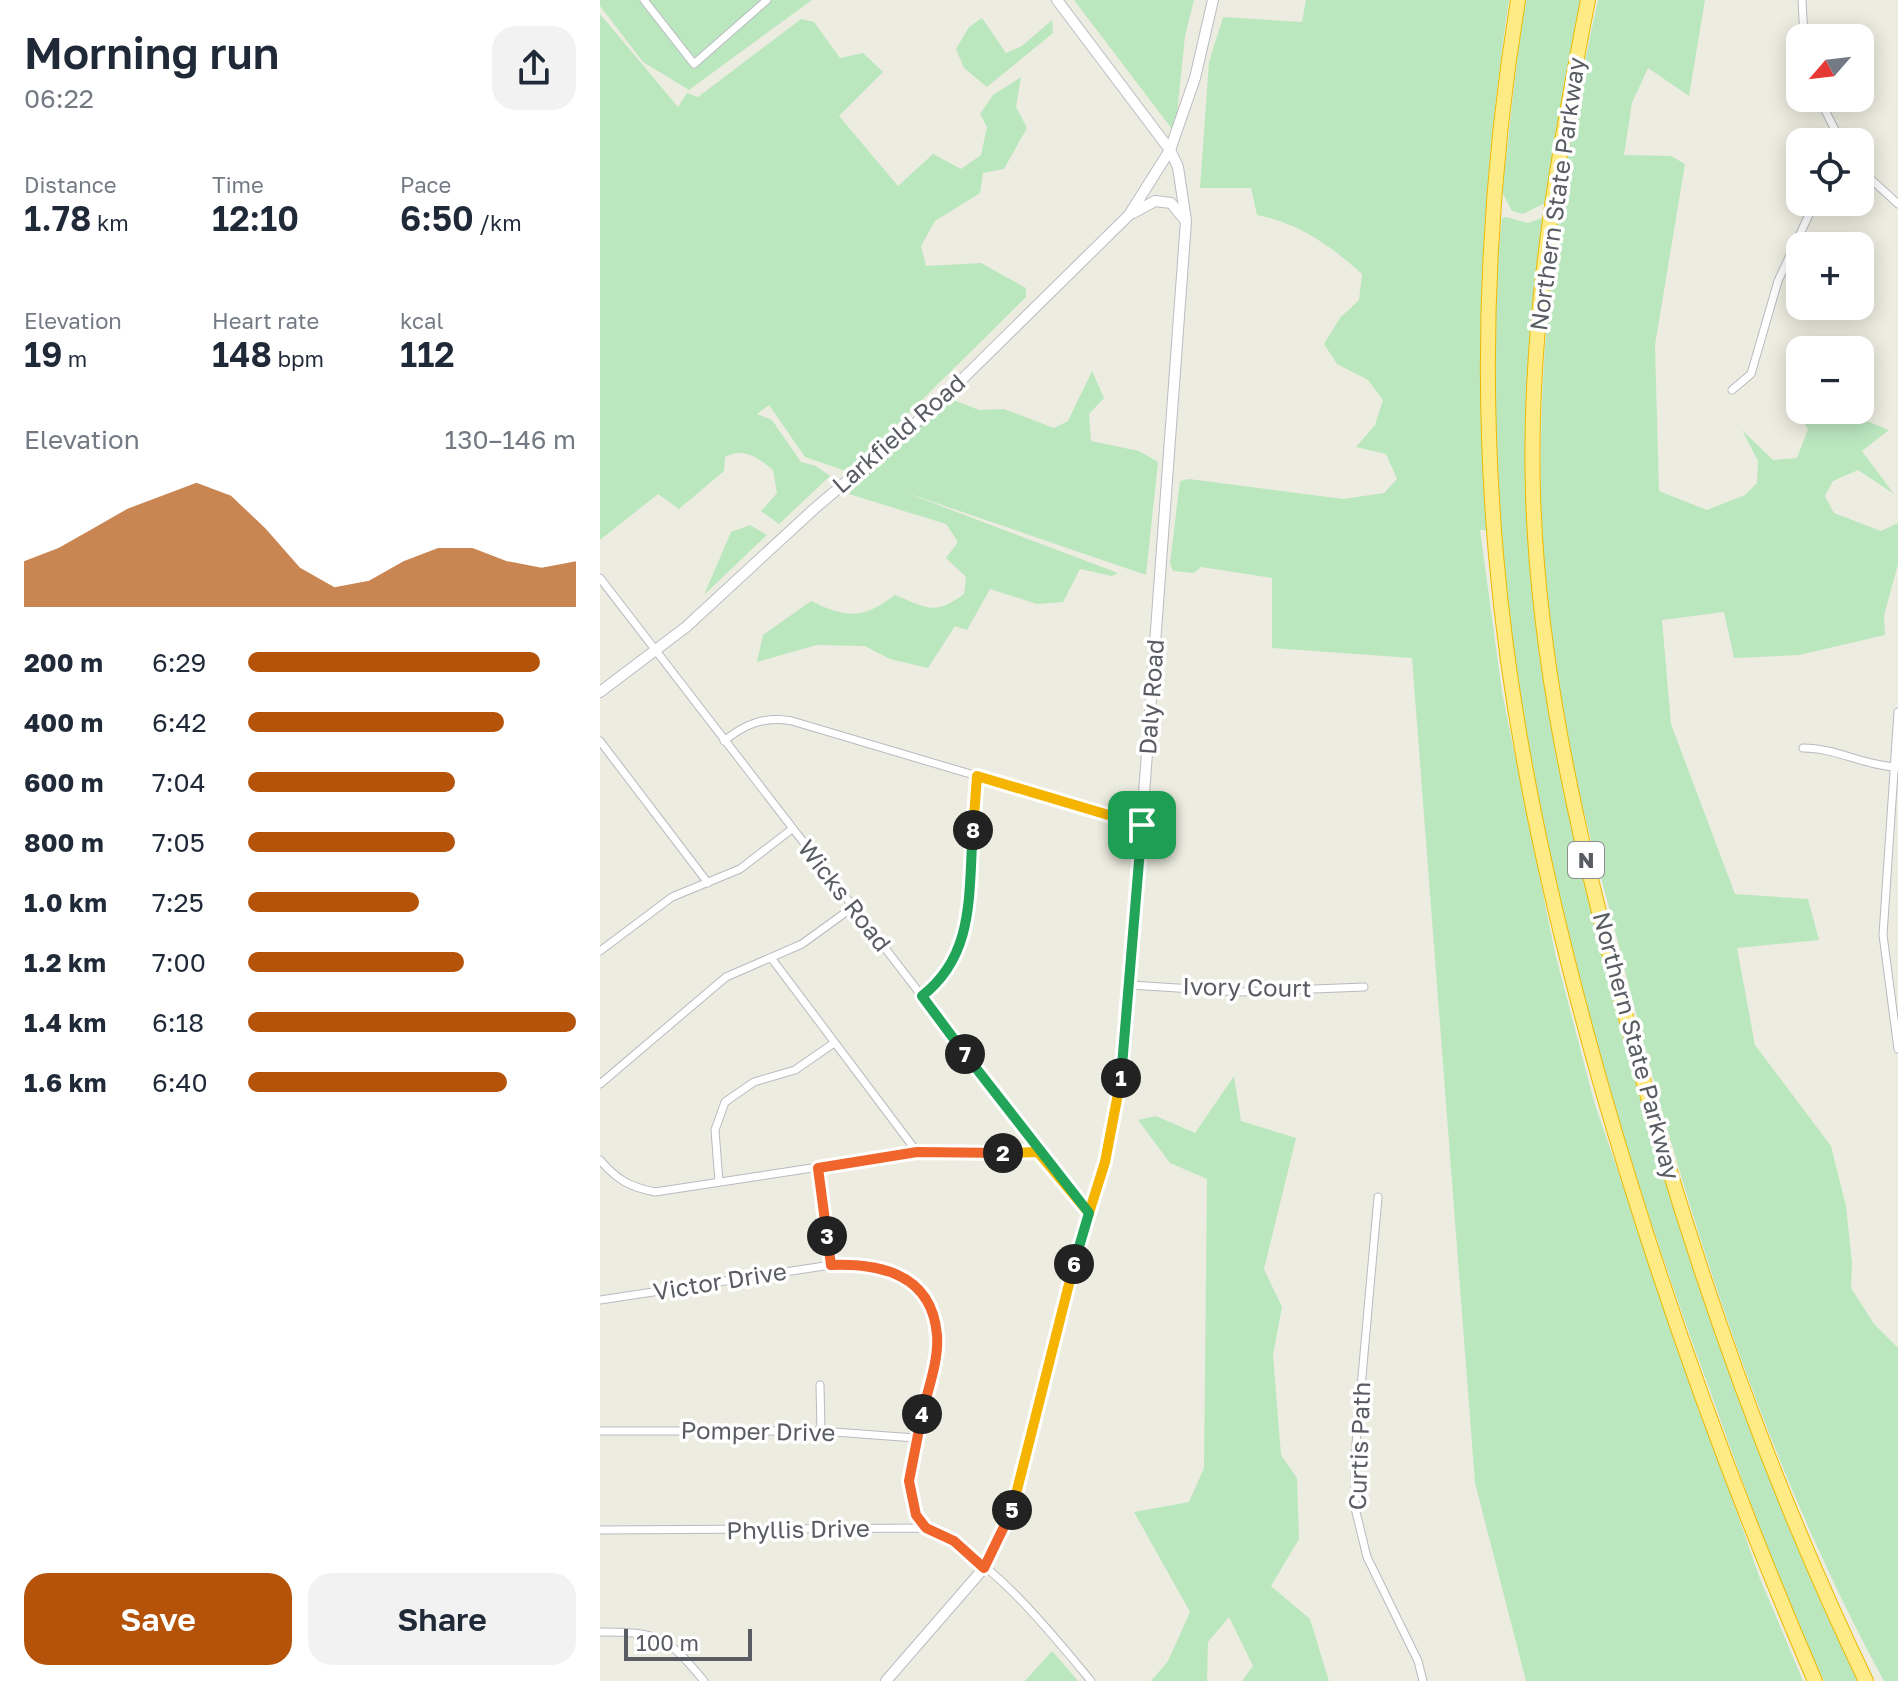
<!DOCTYPE html>
<html lang="en">
<head>
<meta charset="utf-8">
<style>
	body { margin:0; font-family:"Golos Text",sans-serif; background:#f2f2f3; color:#1f2937; height:100vh; display:flex; flex-direction:column; font-size:30px; white-space:nowrap }
	* { box-sizing:border-box; margin:0 }
	p { font-size:26px; color:#747a83 }
	.icon { flex:none; width:44px; height:44px; fill:none; stroke:currentColor; stroke-width:2; stroke-linecap:round; stroke-linejoin:round }
	.map { position:relative; flex:1; overflow:hidden }
	.sheet { display:flex; flex-direction:column; background:#fff; width:600px }
	.sheet>* { flex:none }
	.needle { width:52px; rotate:242deg }
	.buttons { position:absolute; left:1186px; top:24px; display:grid; gap:16px }
	.buttons a { display:grid; place-items:center; width:88px; height:88px; border-radius:16px; background:#fff; box-shadow:0 4px 20px #0003; font-size:40px }
	.scale { position:absolute; left:24px; bottom:20px; width:128px; box-sizing:border-box; padding-left:8px; border:4px solid #595c62; border-top:0; font-size:22px; line-height:28px; white-space:nowrap; color:#595c62; -webkit-text-stroke:6px #fff; paint-order:stroke }
	.pin { position:absolute; display:grid; place-items:center; width:68px; height:68px; color:#fff; margin:-34px; border-radius:16px; box-shadow:0 4px 12px #0006 }
	.km { position:absolute; width:40px; height:40px; margin:-20px; border-radius:50%; background:#222; color:#fff; font-size:22px; line-height:40px; text-align:center }
	.round { display:grid; place-items:center; flex:none; width:84px; height:84px; border-radius:24px; background:#f2f2f3 }
	.headline { display:flex; align-items:center; justify-content:space-between; height:136px; padding:0 24px }
	h1 { font-size:44px; font-weight:600; line-height:60px }
	.figures { display:grid; grid-template-columns:repeat(3,1fr); gap:12px; height:136px; padding:8px 24px }
	.figures div { display:grid; align-content:center }
	.figures b { font-size:34px; font-weight:600 }
	.figures small { font-size:22px; font-weight:400 }
	.figures p { font-size:22px }
	.chart { height:224px; padding:16px 24px }
	.chart p { display:flex; justify-content:space-between }
	.chart svg { width:100%; height:144px; margin-top:8px; fill:#b45309; opacity:.7 }
	.cta { display:flex; gap:16px; margin-top:auto; padding:16px 24px }
	.cta a { flex:1; height:92px; border-radius:24px; background:#b45309; color:#fff; font-size:32px; font-weight:600; line-height:92px; text-align:center }
	.cta a+a { background:#f2f2f3; color:#1f2937 }
	ul { padding:0 24px; list-style:none; font-size:26px }
	li { display:grid; grid-template-columns:128px 96px 1fr; align-items:center; height:60px }
	li i { height:20px; border-radius:10px; background:#b45309 }
	main { display:flex; flex:1; min-height:0 }
	.map>svg:first-child { display:block }
</style>
</head>
<body>
<main>
<section class="sheet">
<div class="headline"><div><h1>Morning run</h1><p>06:22</p></div><a class="round"><svg class="icon" aria-label="share" viewBox="0 0 24 24"><path d="M12 15V3M7 8l5-5 5 5M5 13v7h14v-7"/></svg></a></div>
<div class="figures">
<div><p>Distance</p><b>1.78<small> km</small></b></div>
<div><p>Time</p><b>12:10</b></div>
<div><p>Pace</p><b>6:50<small> /km</small></b></div>
</div>
<div class="figures">
<div><p>Elevation</p><b>19<small> m</small></b></div>
<div><p>Heart rate</p><b>148<small> bpm</small></b></div>
<div><p>kcal</p><b>112</b></div>
</div>
<div class="chart"><p><span>Elevation</span>130–146 m</p>
<svg viewBox="0 0 160 44" preserveAspectRatio="none"><path d="M0 44V30L10 26L20 20L30 14L40 10L50 6L60 10L70 20L80 32L90 38L100 36L110 30L120 26L130 26L140 30L150 32L160 30V44z"/></svg>
</div>
<ul>
<li><b>200 m</b>6:29<i style="width:89%"></i></li>
<li><b>400 m</b>6:42<i style="width:78%"></i></li>
<li><b>600 m</b>7:04<i style="width:63%"></i></li>
<li><b>800 m</b>7:05<i style="width:63%"></i></li>
<li><b>1.0 km</b>7:25<i style="width:52%"></i></li>
<li><b>1.2 km</b>7:00<i style="width:66%"></i></li>
<li><b>1.4 km</b>6:18<i style="width:100%"></i></li>
<li><b>1.6 km</b>6:40<i style="width:79%"></i></li>
</ul>
<div class="cta"><a>Save</a><a>Share</a></div>
</section>
<div class="map">
<svg width="1298" height="1681" viewBox="0 0 1298 1681">
	<rect width="100%" height="100%" fill="#edece0"/>
	<g fill="#bbe7bf">
		<polygon points="0,0 212,0 89,90 43,62 0,6"/>
		<polygon points="474,0 594,0 585,36 575,133"/>
		<path d="M706,0H909C883,175 872,354 888,530H880L902,692L955,953L995,1105L1159,1576L1203,1681H926L875,1483L812,658L672,648V578L601,567L594,573L573,571L570,563L580,481L589,479L743,499L784,493L797,479L786,454L756,447L775,425L783,400L768,380L737,364L724,344L740,318L759,300L762,274C731,246 699,223 657,215L651,188H600L609,62L623,17L702,22Z"/>
		<polygon points="924,0 983,0 947,202 923,214 912,211 902,192"/>
		<path d="M998,0H1105L1089,96L1048,68L1032,103L1024,155L1071,156L1085,164L1055,345L1059,491L1107,510L1145,495L1157,483L1158,461L1142,430L1173,460L1197,458L1208,429L1193,401L1200,392V410H1250L1252,415L1289,430L1262,451L1294,494L1258,470L1233,481L1225,496L1234,513L1281,531L1298,523V564L1284,616L1285,635L1199,655L1134,658L1124,612L1062,620L1071,724L1135,894L1208,899L1219,940L1137,948L1155,1045L1231,1146L1246,1206L1252,1263L1251,1288L1274,1324L1298,1348V1681H1284C1157,1448 1079,1190 1016,934C997,860 975,787 962,712C950,642 942,567 941,495C938,329 962,161 998,0Z"/>
		<path d="M0,14L78,107L87,93L98,97L201,19L214,22L240,58L263,53L283,72L239,116L298,186L333,154L361,169L381,155L387,127L380,114L393,95L421,77L416,107L427,128L404,169L383,173L380,193L335,221L321,246L326,266L381,263L426,288V297L249,472L205,457L169,405L157,414L172,420L201,462L216,466L230,476L179,524L161,511L177,493L173,470C158,458 144,447 125,457L124,471L79,509L58,494L0,540Z"/>
		<polygon points="382,18 406,53 422,46 452,20 453,33 387,87 364,68 356,49 369,27"/>
		<path d="M906,217L928,223L945,217L928,406L959,762L1070,1189L1262,1681H1224C1177,1583 1142,1479 1105,1377C976,1024 859,596 902,218Z"/>
		<path d="M492,371L504,398L489,414L491,441L539,451L558,462L546,575L304,492L518,573L512,576L480,569L463,602L437,604L390,589L367,630L355,626L328,668L290,659L265,646L217,645L157,662L163,635L211,601C246,618 262,620 295,595C327,608 334,616 364,594L366,577L346,558L358,542L346,524L249,494L259,477L348,398L379,410L404,409L454,428L468,421Z"/>
		<polygon points="150,525 167,535 104,595 131,532"/>
		<polygon points="634,1076 641,1121 696,1138 664,1269 682,1307 673,1355 681,1455 697,1478 699,1539 671,1586 710,1619 729,1681 642,1681 653,1666 629,1617 608,1642 607,1681 551,1681 568,1661 590,1612 534,1512 589,1502 604,1468 607,1179 570,1163 538,1120 556,1116 595,1133"/>
		<polygon points="452,1651 478,1681 425,1681"/>
	</g>
	<g fill="none" stroke-linecap="round" stroke-linejoin="round">
		<defs>
			<g id="street">
				<polyline points="44,0 94,64 167,0"/>
				<polyline points="1202,0 1204,38"/>
				<polyline points="1219,98 1241,142"/>
				<polyline points="1260,169 1298,204"/>
				<polyline points="1132,390 1151,374 1178,281 1215,202"/>
				<polyline points="0,578 489,1213"/>
				<polyline points="1298,712 1283,935 1298,1049"/>
				<polyline points="0,741 108,883"/>
				<path d="M124,741C145,724 164,716 192,721L542,825"/>
				<path d="M1203,748C1236,748 1265,766 1298,767"/>
				<polyline points="0,951 72,897 140,869 192,829"/>
				<polyline points="172,959 317,1152"/>
				<polyline points="531,985 639,992 764,987"/>
				<path d="M322,996C345,978 358,959 365,931L377,776"/>
				<polyline points="0,1084 126,977 202,944 253,907"/>
				<path d="M0,1160C17,1180 30,1187 55,1192L317,1152H438"/>
				<polyline points="218,1168 231,1265"/>
				<polyline points="119,1182 115,1130 125,1102 154,1082 195,1070 234,1043"/>
				<polyline points="778,1197 755,1455 755,1508 767,1557 818,1661 823,1681"/>
				<path d="M0,1300L231,1265C264,1264 292,1265 317,1289C379,1347 273,1456 326,1528"/>
				<polyline points="220,1385 221,1431"/>
				<polyline points="0,1431 221,1431 315,1438"/>
				<path d="M0,1530L326,1528C393,1560 444,1624 491,1681"/>
				<path d="M0,1632C59,1632 66,1635 104,1681"/>
			</g>
			<g id="secondary">
				<polyline points="533,213 555,201 571,203 585,220"/>
				<polyline points="0,692 86,627 214,509 332,409 529,215 570,150 595,78 613,0"/>
				<polyline points="286,1681 384,1568 411,1514 480,1237 505,1162 525,1053 586,221 578,167 570,150 457,0"/>
			</g>
			<g id="highway">
				<path d="M918,0C888,183 880,370 896,555C912,738 953,916 1003,1092C1061,1293 1132,1489 1215,1681"/>
				<path d="M988,0C956,163 928,327 933,494C938,660 975,822 1017,983C1079,1223 1158,1457 1266,1681"/>
			</g>
		</defs>
		<use href="#street" stroke="#b8bac0" stroke-width="9"/>
		<use href="#secondary" stroke="#b9bcc3" stroke-width="12"/>
		<use href="#highway" stroke="#edb900" stroke-width="16"/>
		<use href="#street" stroke="#fff" stroke-width="7"/>
		<use href="#secondary" stroke="#fff" stroke-width="10"/>
		<use href="#highway" stroke="#ffeb85" stroke-width="14"/>
	</g>
	<g fill="none" stroke-linecap="round" stroke-linejoin="round">
		<defs>
			<polyline id="split-1" points="521,1078 542,825"/>
			<polyline id="split-2" points="403,1153 438,1152 489,1213 505,1162 521,1078"/>
			<polyline id="split-3" points="227,1236 218,1168 317,1152 403,1153"/>
			<path id="split-4" d="M227,1236L231,1265C282,1263 332,1275 337,1335C339,1360 328,1389 322,1414"/>
			<polyline id="split-5" points="322,1414 309,1481 316,1515 326,1528 354,1541 384,1568 412,1510"/>
			<polyline id="split-6" points="412,1510 474,1264"/>
			<polyline id="split-7" points="365,1054 489,1213 474,1264"/>
			<path id="split-8" d="M365,1054L322,996C376,954 368,892 373,830"/>
			<polyline id="split-9" points="373,830 377,776 542,825"/>
		</defs>
		<use href="#split-1" stroke="#fff" stroke-width="16"/>
		<use href="#split-2" stroke="#fff" stroke-width="16"/>
		<use href="#split-3" stroke="#fff" stroke-width="16"/>
		<use href="#split-4" stroke="#fff" stroke-width="16"/>
		<use href="#split-5" stroke="#fff" stroke-width="16"/>
		<use href="#split-6" stroke="#fff" stroke-width="16"/>
		<use href="#split-7" stroke="#fff" stroke-width="16"/>
		<use href="#split-8" stroke="#fff" stroke-width="16"/>
		<use href="#split-9" stroke="#fff" stroke-width="16"/>
		<use href="#split-1" stroke="#22a559" stroke-width="10"/>
		<use href="#split-2" stroke="#f5b400" stroke-width="10"/>
		<use href="#split-3" stroke="#f0652b" stroke-width="10"/>
		<use href="#split-4" stroke="#f0652b" stroke-width="10"/>
		<use href="#split-5" stroke="#f0652b" stroke-width="10"/>
		<use href="#split-6" stroke="#f5b400" stroke-width="10"/>
		<use href="#split-7" stroke="#22a559" stroke-width="10"/>
		<use href="#split-8" stroke="#22a559" stroke-width="10"/>
		<use href="#split-9" stroke="#f5b400" stroke-width="10"/>
	</g>
	<g text-anchor="middle" stroke-width="7" stroke-linejoin="round" paint-order="stroke">
		<rect fill="#fff" stroke="#8b8d91" stroke-width="2" x="968" y="842" width="36" height="36" rx="6"/>
		<g font-size="22" font-weight="bold" fill="#595c62">
			<text x="986" y="868">N</text>
		</g>
		<g font-size="24" fill="#595c62" stroke="#fff">
			<text transform="translate(958 194) rotate(-82)" y="8">Northern State Parkway</text>
			<text transform="translate(299 434) rotate(-41)" y="8">Larkfield Road</text>
			<text transform="translate(552 697) rotate(-86)" y="8">Daly Road</text>
			<text transform="translate(244 896) rotate(52)" y="8">Wicks Road</text>
			<text transform="translate(647 988) rotate(1)" y="8">Ivory Court</text>
			<text transform="translate(1036 1046) rotate(75)" y="8">Northern State Parkway</text>
			<text transform="translate(120 1282) rotate(-9)" y="8">Victor Drive</text>
			<text transform="translate(158 1432) rotate(1)" y="8">Pomper Drive</text>
			<text transform="translate(760 1446) rotate(-88)" y="8">Curtis Path</text>
			<text transform="translate(198 1530) rotate(-1)" y="8">Phyllis Drive</text>
		</g>
	</g>
</svg>
<div class="buttons">
<a><svg class="needle" viewBox="-14 -14 28 28"><path d="M0-13l5 13h-10z" fill="#e53935"/><path d="M0 13l5-13h-10z" fill="#747a83"/></svg></a>
<a><svg class="icon" aria-label="locate" viewBox="0 0 24 24"><circle cx="12" cy="12" r="6"/><path d="M12 2v4M12 18v4M2 12h4M18 12h4"/></svg></a>
<a>+</a>
<a>−</a>
</div>
<div class="scale">100 m</div>
<div class="pin" style="left:542px;top:825px;background:#1e9e55"><svg class="icon" aria-label="arrive" viewBox="0 0 24 24"><path d="M6 21V4h12l-3 4 3 4H6"/></svg></div>
<b class="km" style="left:521px;top:1078px">1</b>
<b class="km" style="left:403px;top:1153px">2</b>
<b class="km" style="left:227px;top:1236px">3</b>
<b class="km" style="left:322px;top:1414px">4</b>
<b class="km" style="left:412px;top:1510px">5</b>
<b class="km" style="left:474px;top:1264px">6</b>
<b class="km" style="left:365px;top:1054px">7</b>
<b class="km" style="left:373px;top:830px">8</b>
</div>
</main>
</body>
</html>
